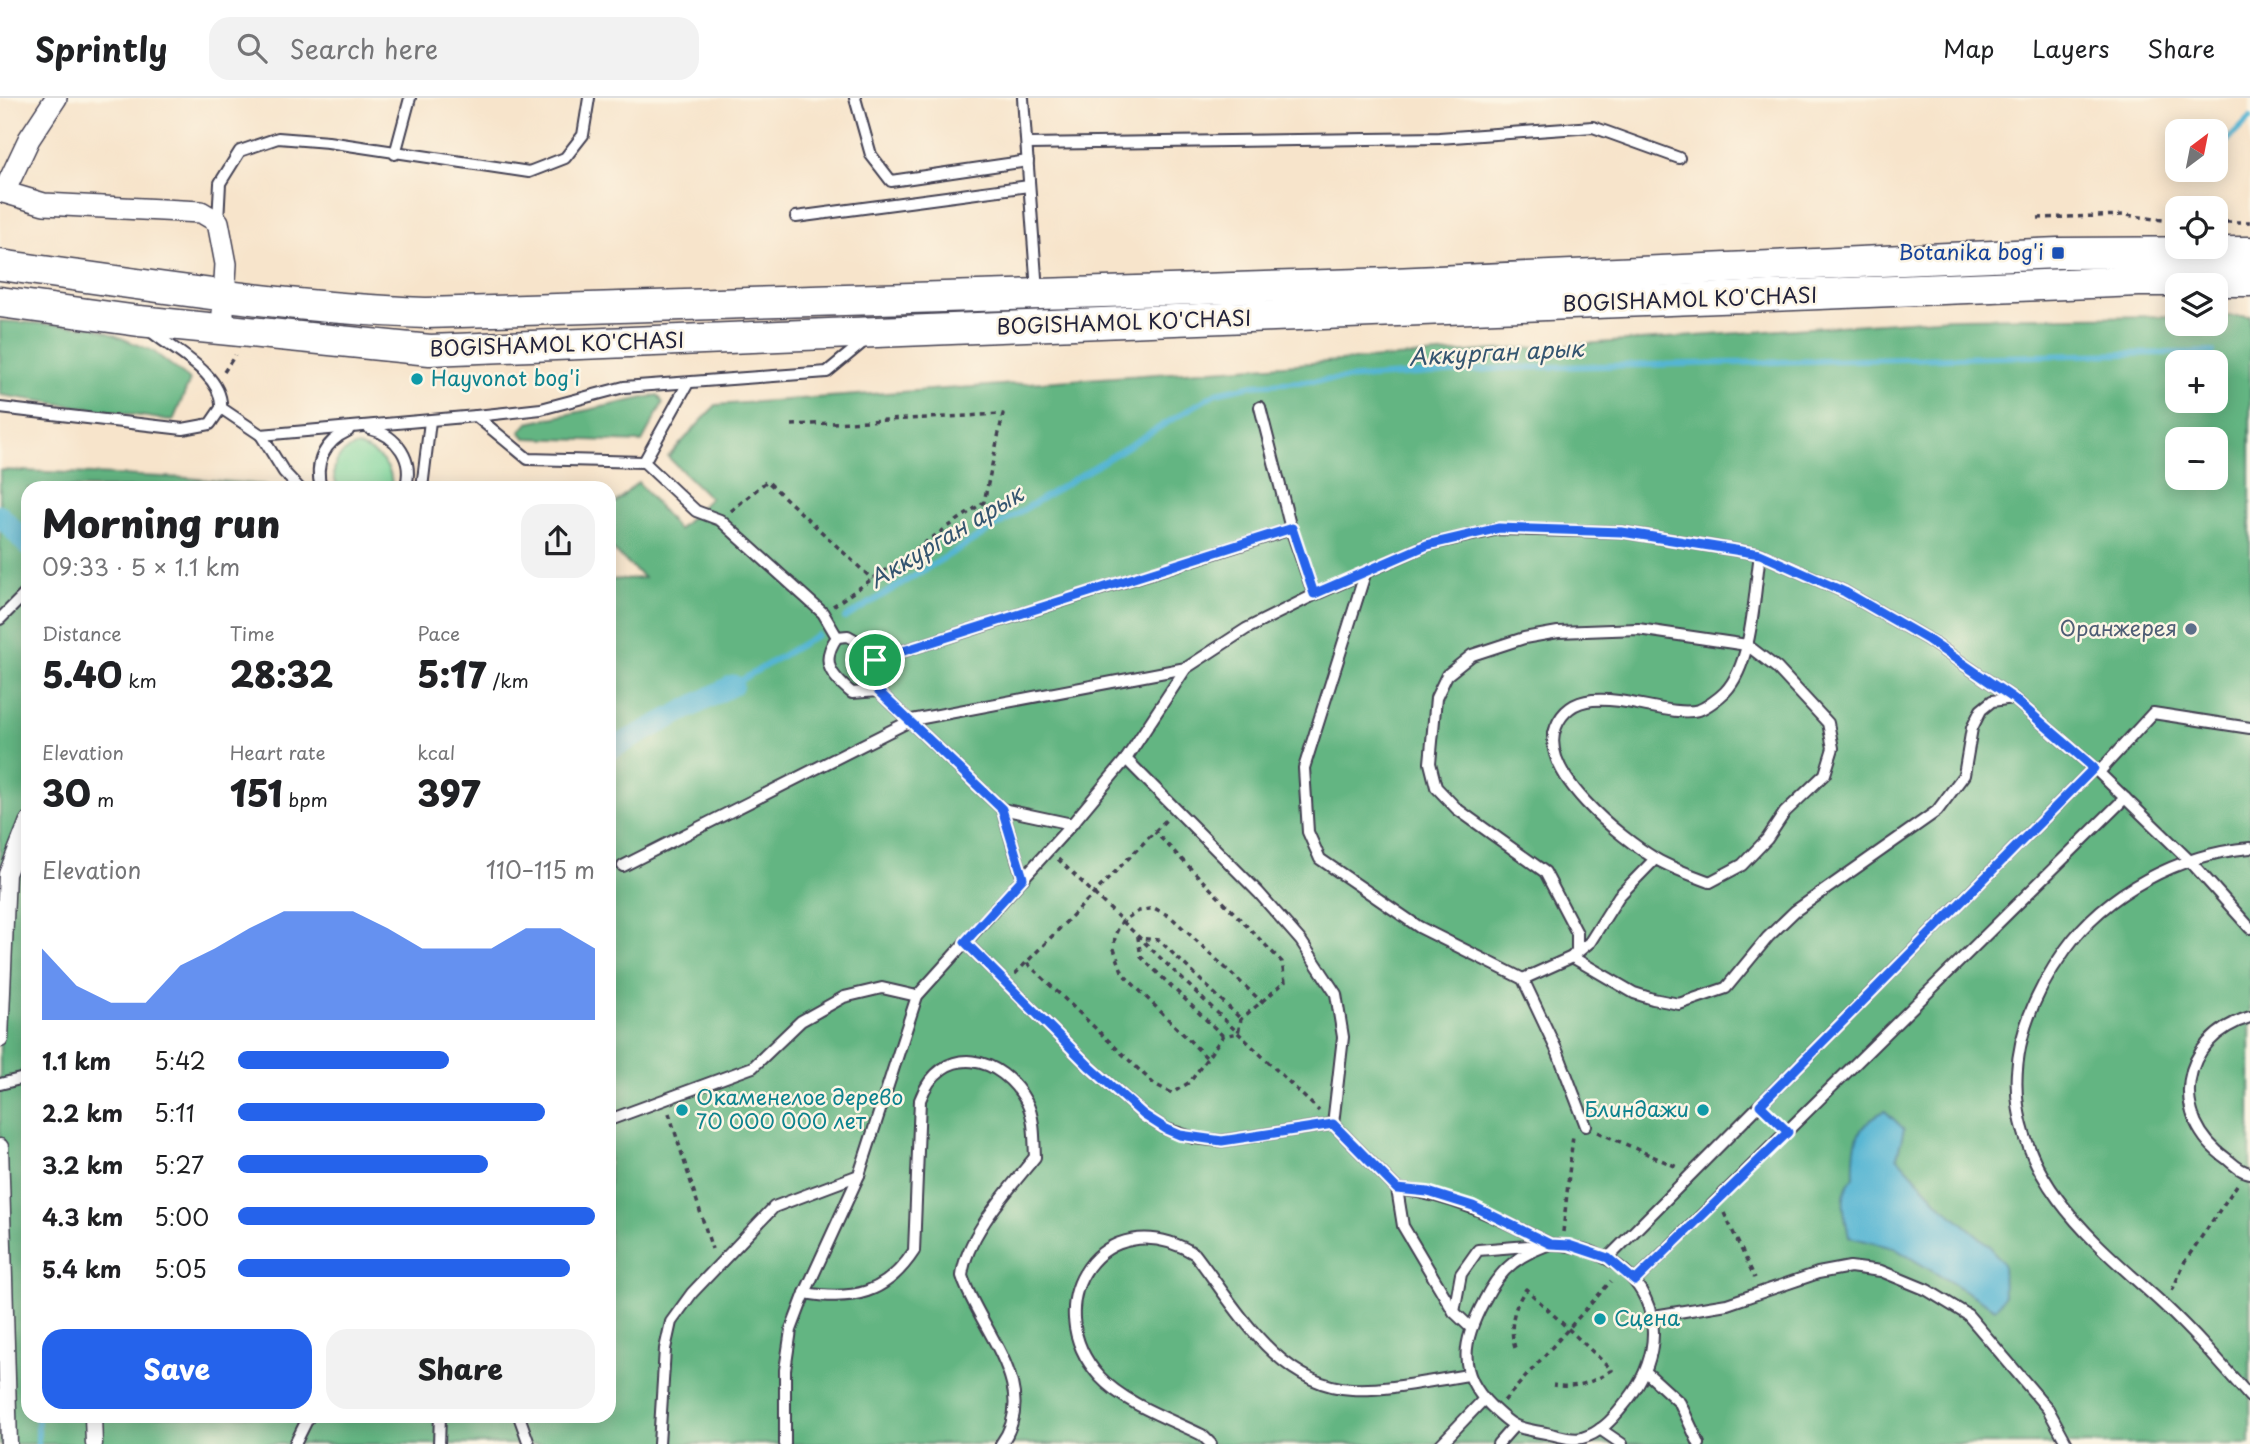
<!DOCTYPE html>
<html lang="en">
<head>
<meta charset="utf-8">
<style>
	body { margin:0; font-family:"Playpen Sans",sans-serif; background:#f2f2f2; color:#202124; height:100vh; display:flex; flex-direction:column; font-size:26px; white-space:nowrap }
	* { box-sizing:border-box; margin:0 }
	p { font-size:23px; color:#757577 }
	.icon { flex:none; width:38px; height:38px; fill:none; stroke:currentColor; stroke-width:2; stroke-linecap:round; stroke-linejoin:round }
	.map { position:relative; flex:1; overflow:hidden }
	.panel { position:absolute; left:21px; top:383px; width:595px; height:942px; display:flex; flex-direction:column; background:#fff; border-radius:21px; box-shadow:0 4px 18px #0003 }
	.panel>* { flex:none }
	.needle { width:46px; rotate:32deg }
	.buttons { position:absolute; left:2165px; top:21px; display:grid; gap:14px }
	.buttons a { display:grid; place-items:center; width:63px; height:63px; border-radius:14px; background:#fff; box-shadow:0 4px 18px #0003; font-size:35px }
	.pin { position:absolute; display:grid; place-items:center; width:60px; height:60px; color:#fff; margin:-30px; border:4px solid #fff; border-radius:50%; box-shadow:0 2px 7px #0007 }
	.round { display:grid; place-items:center; flex:none; width:74px; height:74px; border-radius:21px; background:#f2f2f2 }
	.summary { display:flex; align-items:center; justify-content:space-between; height:119px; padding:0 21px }
	h1 { font-size:38px; font-weight:800; line-height:52px }
	.figures { display:grid; grid-template-columns:repeat(3,1fr); gap:10px; height:119px; padding:7px 21px }
	.figures div { display:grid; align-content:center }
	.figures b { font-size:35px; font-weight:800 }
	.figures small { font-size:19px; font-weight:400 }
	.figures p { font-size:19px }
	.chart { height:196px; padding:14px 21px }
	.chart p { display:flex; justify-content:space-between }
	.chart svg { width:100%; height:126px; margin-top:7px; fill:#2563eb; opacity:.7 }
	.button { display:flex; gap:14px; margin-top:auto; padding:14px 21px }
	.button a { flex:1; height:80px; border-radius:21px; background:#2563eb; color:#fff; font-size:28px; font-weight:800; line-height:80px; text-align:center }
	.button a+a { background:#f2f2f2; color:#202124 }
	ul { padding:0 21px; list-style:none; font-size:23px }
	li { display:grid; grid-template-columns:112px 84px 1fr; align-items:center; height:52px }
	li i { height:18px; border-radius:9px; background:#2563eb }
	header { display:flex; align-items:center; gap:42px; box-sizing:border-box; height:98px; padding:0 35px; background:#fff; border-bottom:2px solid #e0e0e0 }
	header strong { font-size:33px }
	nav { display:flex; gap:38px; margin-inline-start:auto; font-size:24px }
	.search { width:490px; height:63px; background:#f2f2f2; display:flex; align-items:center; gap:18px; box-sizing:border-box; padding:0 24px; border-radius:21px; color:#757577; font-size:26px }
	.map>svg:first-child { display:block }
</style>
</head>
<body>
<header>
<strong>Sprintly</strong>
<div class="search"><svg class="icon" aria-label="search" viewBox="0 0 24 24"><circle cx="10" cy="10" r="6"/><path d="M15 15l6 6"/></svg>Search here</div>
<nav><a>Map</a><a>Layers</a><a>Share</a></nav>
</header>
<div class="map">
<svg width="2250" height="1346" viewBox="0 0 2250 1346">
	<rect width="100%" height="100%" fill="#fcf5e5"/>
	<filter id="ink" filterUnits="userSpaceOnUse"><feTurbulence type="fractalNoise" baseFrequency=".0143" numOctaves="2"/><feDisplacementMap in="SourceGraphic" scale="14" xChannelSelector="R" yChannelSelector="G"/><feConvolveMatrix kernelMatrix="1 2 1 2 8 2 1 2 1" color-interpolation-filters="sRGB"/></filter>
	<filter id="wash" filterUnits="userSpaceOnUse"><feTurbulence type="fractalNoise" baseFrequency=".00686" numOctaves="4" result="noise"/><feDisplacementMap in="SourceGraphic" scale="28" xChannelSelector="R" yChannelSelector="G"/><feGaussianBlur stdDeviation="1.57" result="paint"/><feColorMatrix in="noise" values="0 0 0 0 0 0 0 0 0 0 0 0 0 0 0 0 0 1.4 0 .05"/><feComposite in="paint" operator="in"/></filter>
	<g filter="url(#wash)">
		<rect width="100%" height="100%" fill="#f7e4cb"/>
		<path fill="#7ad39a" stroke="#4e7a6a" stroke-width="2" d="M357,348C376,353 395,369 391,390L338,389C328,371 338,353 357,348Z"/>
		<g fill="#63b582" stroke="#426c5e" stroke-width="2" fill-rule="evenodd">
			<path d="M2177,218V226H2216V218H2250V1346H0V372L187,380L266,387L269,390H28V1318H609V482L644,480L609,448V411L638,384L678,432L710,400L668,359L716,307L1951,220ZM2177,264H2216V303H2177ZM2177,341H2216V380H2177Z"/>
			<polygon points="0,223 95,229 153,253 190,282 173,323 0,297"/>
			<polygon points="658,297 663,305 642,344 526,340 520,334 528,325"/>
		</g>
		<path fill="#55b5d3" stroke="#3c6c87" stroke-width="2" d="M1885,1013L1904,1031L1897,1059L1942,1108L1988,1146L2003,1166L2004,1198L1995,1211L1894,1150L1849,1139C1845,1117 1837,1096 1854,1079C1853,1049 1854,1026 1885,1013Z"/>
		<g fill="none" stroke-linecap="round" stroke-linejoin="round">
			<g stroke="#55b5d3" stroke-width="6">
				<polyline points="2216,54 2250,20"/>
				<polyline points="845,520 1216,295 1253,287 1509,270 2213,254"/>
				<polyline points="733,587 817,537"/>
				<polyline points="38,1318 38,1346"/>
			</g>
			<g stroke="#55b5d3" stroke-width="21">
				<polyline points="0,417 28,448"/>
				<polyline points="609,652 733,587"/>
			</g>
		</g>
	</g>
	<g filter="url(#ink)">
		<g fill="none" stroke-linecap="round" stroke-linejoin="round">
			<defs>
				<g id="service">
					<polyline points="855,0 871,57 891,83 1028,63"/>
					<polyline points="1023,0 1037,193"/>
					<polyline points="1028,46 1439,40 1593,29 1679,60"/>
					<polyline points="395,56 410,0"/>
					<polyline points="796,119 1029,88"/>
					<polyline points="218,124 220,85 240,53 278,40 328,44 529,74 565,60 583,37 589,0"/>
					<path d="M147,230C170,251 224,275 221,310L261,337L476,318L541,311L624,289L827,274L867,241"/>
					<polyline points="1260,309 1291,431 1314,497"/>
					<polyline points="0,310 183,331 210,326 221,310"/>
					<path d="M476,318L528,361L644,364L696,413L720,422L823,515L837,539C820,563 830,577 852,595L878,593L1002,711L1023,781"/>
					<path d="M370,331C397,337 415,363 405,390"/>
					<polyline points="261,337 284,374 299,390"/>
					<polyline points="644,364 688,285"/>
					<path d="M321,390C314,365 324,344 348,333"/>
					<polyline points="422,390 430,323"/>
					<path d="M1760,456C1754,496 1753,565 1725,594C1719,600 1707,609 1699,612C1659,622 1578,573 1556,629C1537,674 1622,741 1656,761C1673,771 1692,777 1710,784L1742,767L1767,741L1785,714L1825,676L1833,650L1828,625L1777,570L1747,547L1638,531L1558,534L1524,540L1472,557L1447,577L1436,600L1430,665L1436,689L1457,711L1545,774L1577,835V853L1572,859L1634,895L1653,901L1679,906L1726,890L1768,839L1795,813L1937,713L1964,677L1972,630L1981,612L1992,603L2013,600"/>
					<polyline points="1365,476 1304,670 1308,734 1320,761 1419,829 1523,881 1558,955 1586,1028"/>
					<polyline points="0,521 28,493"/>
					<path d="M837,539L848,538C871,549 881,568 878,593"/>
					<polyline points="875,562 1291,431"/>
					<polyline points="1126,661 1259,795 1301,843 1336,896 1343,939 1333,1026"/>
					<polyline points="2099,674 2153,615 2250,630"/>
					<polyline points="1002,711 1072,726"/>
					<path d="M2250,750C2180,756 2106,794 2065,852C2007,933 1997,1018 2058,1101C2088,1142 2127,1173 2163,1206C2194,1235 2222,1267 2250,1299"/>
					<polyline points="623,768 912,622 1186,570"/>
					<polyline points="965,844 1090,969 1144,1017 1166,1031 1194,1040 1222,1043 1333,1026"/>
					<polyline points="1523,881 1572,859 1590,844 1619,798 1655,761"/>
					<path d="M2250,919C2179,940 2168,1020 2227,1061C2234,1067 2241,1074 2250,1075"/>
					<polyline points="0,986 28,979"/>
					<polyline points="609,1022 753,969 801,923 844,899 882,890 917,898"/>
					<polyline points="1333,1026 1397,1091 1403,1128 1454,1214 1470,1229"/>
					<path d="M1397,1091C1454,1097 1500,1121 1550,1146"/>
					<path d="M1550,1146C1644,1150 1686,1234 1623,1308C1612,1322 1600,1335 1582,1340C1572,1343 1556,1337 1546,1335C1515,1330 1513,1329 1491,1308C1456,1274 1463,1242 1484,1203C1491,1189 1500,1175 1513,1165C1524,1156 1537,1151 1550,1146Z"/>
					<polyline points="1608,1160 2094,670"/>
					<polyline points="1635,1183 2125,700"/>
					<path d="M805,1195C853,1203 886,1196 914,1153L920,1002C942,943 1002,957 1027,1005C1035,1021 1034,1042 1035,1059C1010,1090 966,1138 962,1178C979,1231 1042,1290 1001,1346"/>
					<polyline points="1454,1214 1461,1176 1478,1152 1540,1147"/>
					<polyline points="1654,1218 1727,1206 1818,1175 1850,1169 1881,1173 1927,1192 1968,1217 2048,1311 2067,1346"/>
					<polyline points="1646,1274 1680,1305 1699,1346"/>
					<polyline points="519,1318 529,1346"/>
					<polyline points="1600,1331 1622,1346"/>
					<polyline points="295,1346 309,1318"/>
					<polyline points="439,1346 440,1318"/>
					<polyline points="659,1346 665,1251 671,1224 692,1195 774,1109 859,1077"/>
					<polyline points="785,1346 785,1272 791,1232 805,1195 859,1077 917,898 1072,726 1126,661 1186,570 1246,531 1314,497 1427,447 1499,431 1622,434 1760,456 1845,494 1927,541 2013,600 2094,670 2190,763 2250,830"/>
					<path d="M1211,1346L1202,1337C1170,1321 1125,1306 1100,1279C1034,1206 1103,1101 1195,1156C1235,1208 1278,1288 1352,1291C1387,1293 1433,1282 1469,1277"/>
					<polyline points="1441,1346 1484,1301"/>
					<polyline points="1498,1346 1513,1329"/>
				</g>
				<g id="pedestrian">
					<polyline points="0,941 7,776 28,723"/>
					<polyline points="0,1049 9,1346"/>
					<polyline points="93,1318 94,1346"/>
				</g>
				<g id="minor">
					<polyline points="0,93 44,106 201,114 218,124 226,166 222,232"/>
					<polyline points="4,94 29,41 56,0"/>
				</g>
				<g id="secondary">
					<path d="M0,167C141,186 283,210 426,215L1393,185L2058,155L2250,154"/>
					<polyline points="0,204 139,223 430,252 2139,183 2250,183"/>
				</g>
			</defs>
			<use href="#service" stroke="#423f51" stroke-width="14"/>
			<use href="#pedestrian" stroke="#423f51" stroke-width="19"/>
			<use href="#minor" stroke="#423f51" stroke-width="24"/>
			<use href="#secondary" stroke="#423f51" stroke-width="33"/>
			<g stroke="#423f51" stroke-width="3.5" stroke-dasharray="5 5" stroke-linecap="butt">
				<polyline points="2038,120 2126,117 2177,124"/>
				<polyline points="2216,124 2250,124"/>
				<polyline points="224,274 235,257"/>
				<polyline points="792,327 1003,316 984,404 833,508"/>
				<polyline points="731,413 767,383 872,481"/>
				<polyline points="1058,761 1319,1013"/>
				<polyline points="1027,865 1154,986 1172,995 1190,984 1223,938 1238,935 1241,921 1285,884 1282,864 1155,734"/>
				<polyline points="1015,876 1166,722"/>
				<polyline points="1223,938 1141,859 1138,840 1159,842 1241,921"/>
				<polyline points="1206,959 1123,876 1114,851 1115,837 1122,823 1139,813 1154,810 1171,819 1263,905"/>
				<polyline points="669,1015 712,1151"/>
				<polyline points="1598,1034 1677,1069"/>
				<polyline points="1724,1115 1755,1180"/>
				<polyline points="1563,1134 1573,1037"/>
				<polyline points="2172,1193 2185,1163 2237,1087"/>
				<path d="M1515,1250C1509,1228 1513,1210 1526,1191L1612,1272C1594,1284 1576,1291 1553,1287"/>
				<polyline points="1504,1303 1611,1183"/>
			</g>
			<use href="#service" stroke="#fff" stroke-width="10"/>
			<use href="#pedestrian" stroke="#fff" stroke-width="16"/>
			<use href="#minor" stroke="#fff" stroke-width="21"/>
			<use href="#secondary" stroke="#fff" stroke-width="30"/>
		</g>
	</g>
	<g fill="none" stroke-linecap="round" stroke-linejoin="round" filter="url(#ink)">
		<defs>
			<polygon id="route" points="1292,430 1314,496 1427,447 1499,430 1622,434 1760,456 1845,494 1927,541 2013,600 2094,670 1760,1007 1788,1034 1635,1183 1608,1160 1569,1147 1550,1146 1473,1108 1428,1094 1397,1091 1333,1026 1222,1043 1180,1037 1166,1031 1144,1017 1090,969 965,844 1023,780 1002,711 878,593 879,578 875,562"/>
		</defs>
		<use href="#route" stroke="#fff" stroke-width="14"/>
		<use href="#route" stroke="#2563eb" stroke-width="9"/>
	</g>
	<rect fill="#1a4fb4" stroke="#fcf5e5" stroke-width="2.5" x="2051" y="148" width="14" height="14" rx="3.5"/>
	<g fill="#0f9aa8" stroke="#fcf5e5" stroke-width="2.5">
		<circle cx="417" cy="281" r="7"/>
		<circle cx="682" cy="1012" r="7"/>
		<circle cx="1703" cy="1012" r="7"/>
		<circle cx="1600" cy="1221" r="7"/>
	</g>
	<circle fill="#5c6f8a" stroke="#fcf5e5" stroke-width="2.5" cx="2191" cy="531" r="7"/>
	<g text-anchor="middle" stroke-width="5" stroke-linejoin="round" paint-order="stroke">
		<g font-size="21" fill="#164399" stroke="#fcf5e5" text-anchor="end">
			<text x="2044" y="162">Botanika bog'i</text>
		</g>
		<g font-size="21" fill="#22223b" stroke="#fcf5e5">
			<text transform="translate(1690 202) rotate(-2)" y="7">BOGISHAMOL KO'CHASI</text>
			<text transform="translate(1124 225) rotate(-2)" y="7">BOGISHAMOL KO'CHASI</text>
			<text transform="translate(557 247) rotate(-2)" y="7">BOGISHAMOL KO'CHASI</text>
		</g>
		<g font-size="21" fill="#0d838f" stroke="#fcf5e5" text-anchor="start">
			<text x="431" y="288">Hayvonot bog'i</text>
			<text x="696" y="1007">Окаменелое дерево<tspan x="696" dy="24">70 000 000 лет</tspan></text>
			<text x="1689" y="1019" text-anchor="end">Блиндажи</text>
			<text x="1614" y="1228">Сцена</text>
		</g>
		<g font-size="21" fill="#4e5e75" stroke="#fcf5e5" text-anchor="end">
			<text x="2177" y="538">Оранжерея</text>
		</g>
		<g font-size="23" font-style="italic" fill="#345570" stroke="#fcf5e5">
			<text transform="translate(1496 255) rotate(-3)" y="8">Аккурган арык</text>
			<text transform="translate(946 439) rotate(-31)" y="8">Аккурган арык</text>
		</g>
	</g>
</svg>
<div class="buttons">
<a><svg class="needle" viewBox="-14 -14 28 28"><path d="M0-13l5 13h-10z" fill="#e53935"/><path d="M0 13l5-13h-10z" fill="#757577"/></svg></a>
<a><svg class="icon" aria-label="locate" viewBox="0 0 24 24"><circle cx="12" cy="12" r="6"/><path d="M12 2v4M12 18v4M2 12h4M18 12h4"/></svg></a>
<a><svg class="icon" aria-label="layers" viewBox="0 0 24 24"><path d="M12 4l9 5-9 5-9-5zM3 14l9 5 9-5"/></svg></a>
<a>+</a>
<a>−</a>
</div>
<div class="pin" style="left:875px;top:562px;background:#1e9e55"><svg class="icon" aria-label="arrive" viewBox="0 0 24 24"><path d="M6 21V4h12l-3 4 3 4H6"/></svg></div>
<section class="panel">
<div class="summary"><div><h1>Morning run</h1><p>09:33 · 5 × 1.1 km</p></div><a class="round"><svg class="icon" aria-label="share" viewBox="0 0 24 24"><path d="M12 15V3M7 8l5-5 5 5M5 13v7h14v-7"/></svg></a></div>
<div class="figures">
<div><p>Distance</p><b>5.40<small> km</small></b></div>
<div><p>Time</p><b>28:32</b></div>
<div><p>Pace</p><b>5:17<small> /km</small></b></div>
</div>
<div class="figures">
<div><p>Elevation</p><b>30<small> m</small></b></div>
<div><p>Heart rate</p><b>151<small> bpm</small></b></div>
<div><p>kcal</p><b>397</b></div>
</div>
<div class="chart"><p><span>Elevation</span>110–115 m</p>
<svg viewBox="0 0 160 44" preserveAspectRatio="none"><path d="M0 44V19L10 32L20 38L30 38L40 25L50 19L60 12L70 6L80 6L90 6L100 12L110 19L120 19L130 19L140 12L150 12L160 19V44z"/></svg>
</div>
<ul>
<li><b>1.1 km</b>5:42<i style="width:59%"></i></li>
<li><b>2.2 km</b>5:11<i style="width:86%"></i></li>
<li><b>3.2 km</b>5:27<i style="width:70%"></i></li>
<li><b>4.3 km</b>5:00<i style="width:100%"></i></li>
<li><b>5.4 km</b>5:05<i style="width:93%"></i></li>
</ul>
<div class="button"><a>Save</a><a>Share</a></div>
</section>
</div>
</body>
</html>
